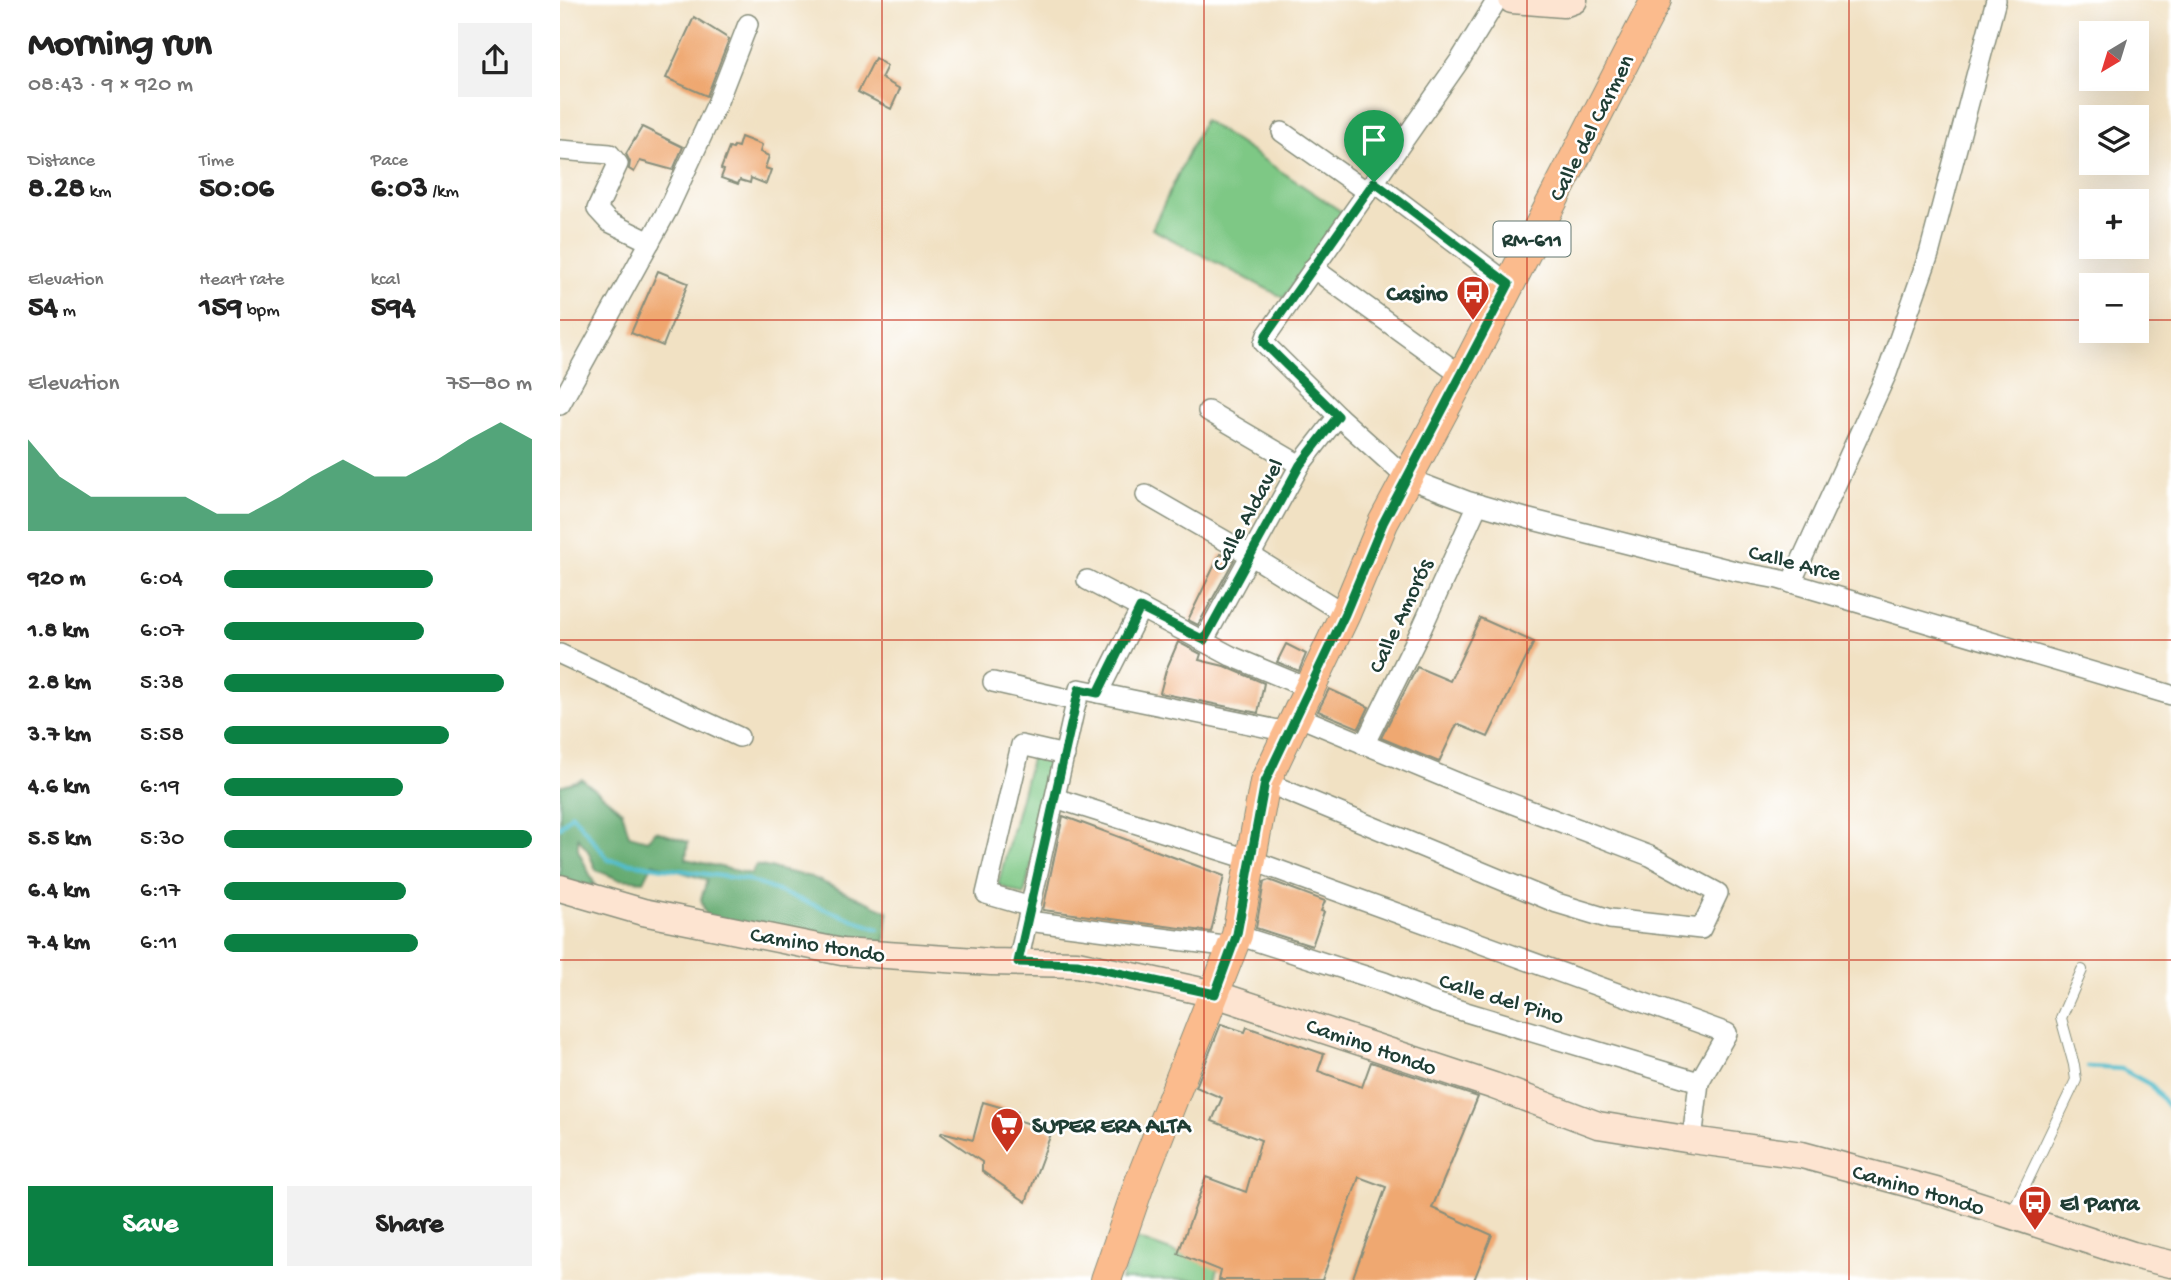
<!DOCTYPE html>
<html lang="en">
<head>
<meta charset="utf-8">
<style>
	body { margin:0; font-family:"Gochi Hand",sans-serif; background:#f2f2f2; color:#222; height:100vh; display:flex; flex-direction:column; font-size:26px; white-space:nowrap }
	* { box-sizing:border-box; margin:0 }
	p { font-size:23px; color:#767676 }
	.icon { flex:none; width:38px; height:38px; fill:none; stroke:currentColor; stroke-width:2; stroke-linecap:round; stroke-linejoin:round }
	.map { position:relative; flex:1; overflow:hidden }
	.drawer { display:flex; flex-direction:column; background:#fff; width:560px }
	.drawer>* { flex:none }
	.needle { width:46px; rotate:218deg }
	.fabs { position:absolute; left:1519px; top:21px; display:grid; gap:14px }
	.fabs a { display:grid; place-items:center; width:70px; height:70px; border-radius:0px; background:#fff; box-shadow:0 7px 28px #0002; font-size:35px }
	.pin { position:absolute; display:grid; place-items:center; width:60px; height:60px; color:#fff; margin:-72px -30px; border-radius:50% 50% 50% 0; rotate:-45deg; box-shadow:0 0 7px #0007 }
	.pin .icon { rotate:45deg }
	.round { display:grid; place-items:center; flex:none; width:74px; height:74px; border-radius:0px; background:#f2f2f2 }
	.overview { display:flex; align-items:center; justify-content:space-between; height:119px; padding:0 28px }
	h1 { font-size:38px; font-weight:700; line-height:52px }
	.metrics { display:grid; grid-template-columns:repeat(3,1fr); gap:10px; height:119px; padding:7px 28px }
	.metrics div { display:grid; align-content:center }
	.metrics b { font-size:30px; font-weight:700 }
	.metrics small { font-size:19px; font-weight:400 }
	.metrics p { font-size:19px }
	.chart { height:196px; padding:14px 28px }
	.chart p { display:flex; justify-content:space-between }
	.chart svg { width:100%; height:126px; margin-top:7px; fill:#0b8043; opacity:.7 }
	.primary-button { display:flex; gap:14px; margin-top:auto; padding:14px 28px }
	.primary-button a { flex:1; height:80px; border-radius:0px; background:#0b8043; color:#fff; font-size:28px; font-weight:700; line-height:80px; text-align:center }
	.primary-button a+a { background:#f2f2f2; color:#222 }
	ul { padding:0 28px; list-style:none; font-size:23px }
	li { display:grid; grid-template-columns:112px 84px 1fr; align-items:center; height:52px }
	li i { height:18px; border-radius:9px; background:#0b8043 }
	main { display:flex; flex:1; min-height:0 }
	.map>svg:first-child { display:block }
</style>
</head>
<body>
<main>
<section class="drawer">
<div class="overview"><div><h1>Morning run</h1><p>08:43 · 9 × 920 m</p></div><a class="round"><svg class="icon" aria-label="share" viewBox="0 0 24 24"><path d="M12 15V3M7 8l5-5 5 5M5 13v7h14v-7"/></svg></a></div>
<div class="metrics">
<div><p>Distance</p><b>8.28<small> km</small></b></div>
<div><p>Time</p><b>50:06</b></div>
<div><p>Pace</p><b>6:03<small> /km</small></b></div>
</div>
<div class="metrics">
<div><p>Elevation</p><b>54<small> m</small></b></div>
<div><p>Heart rate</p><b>159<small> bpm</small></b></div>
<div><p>kcal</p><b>594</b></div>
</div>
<div class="chart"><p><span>Elevation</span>75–80 m</p>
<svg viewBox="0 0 160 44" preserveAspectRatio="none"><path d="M0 44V12L10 25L20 32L30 32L40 32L50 32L60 38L70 38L80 32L90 25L100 19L110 25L120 25L130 19L140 12L150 6L160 12V44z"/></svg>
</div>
<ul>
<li><b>920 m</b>6:04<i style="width:68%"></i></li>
<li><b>1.8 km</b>6:07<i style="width:65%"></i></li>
<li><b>2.8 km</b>5:38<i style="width:91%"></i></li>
<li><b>3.7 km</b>5:58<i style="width:73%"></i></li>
<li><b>4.6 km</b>6:19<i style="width:58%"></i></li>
<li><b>5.5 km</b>5:30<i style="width:100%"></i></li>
<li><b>6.4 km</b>6:17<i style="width:59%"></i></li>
<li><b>7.4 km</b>6:11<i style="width:63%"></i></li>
</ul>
<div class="primary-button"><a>Save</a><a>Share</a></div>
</section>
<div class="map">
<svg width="1611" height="1280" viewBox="0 0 1611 1280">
	<rect width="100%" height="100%" fill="#fff"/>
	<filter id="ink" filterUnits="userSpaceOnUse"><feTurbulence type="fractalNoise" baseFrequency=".0143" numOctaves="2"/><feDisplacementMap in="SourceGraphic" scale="14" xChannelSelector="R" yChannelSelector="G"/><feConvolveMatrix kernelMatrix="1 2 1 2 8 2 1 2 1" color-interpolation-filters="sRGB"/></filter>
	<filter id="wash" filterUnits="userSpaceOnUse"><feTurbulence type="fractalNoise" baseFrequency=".00686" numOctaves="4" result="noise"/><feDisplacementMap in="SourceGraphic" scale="28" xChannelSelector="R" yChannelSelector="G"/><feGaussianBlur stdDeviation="1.57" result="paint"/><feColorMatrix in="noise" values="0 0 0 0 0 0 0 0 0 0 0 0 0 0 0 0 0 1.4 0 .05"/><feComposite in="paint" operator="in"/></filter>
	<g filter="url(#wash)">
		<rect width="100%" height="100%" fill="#f1e1c3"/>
		<g fill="#7ec885" stroke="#4e825c" stroke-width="2">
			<polygon points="644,120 782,212 724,298 592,229"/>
			<polygon points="473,751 498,759 464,895 438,885"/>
			<polygon points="577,1239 658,1268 655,1280 561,1280"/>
		</g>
		<polygon fill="#66ac72" stroke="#427453" stroke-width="2" points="22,779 62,811 69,835 87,840 96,831 128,842 126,859 191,874 196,865 251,877 328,911 325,943 251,938 201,922 185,927 147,919 141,899 147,880 93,863 84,881 58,879 36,870 28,851 18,838 18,850 35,885 0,885 0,786"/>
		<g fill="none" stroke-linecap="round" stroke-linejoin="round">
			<g stroke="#50bccb" stroke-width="4.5">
				<polyline points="0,827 12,814 49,860 188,880 318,929"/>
				<polyline points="1528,1067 1562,1069 1591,1085 1611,1110"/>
			</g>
		</g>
		<g id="blocks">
			<g fill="#efa871">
				<polygon points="134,17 169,39 147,96 106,78"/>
				<polygon points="315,58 327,66 321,78 340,89 331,109 298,92"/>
				<polygon points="82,127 123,147 113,170 80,161 74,172 69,169 70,162 66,154"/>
				<polygon points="181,137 202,145 200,152 209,156 205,168 211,170 206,184 191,178 190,183 180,180 178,184 161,178 164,170 161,169 169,148 173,149 174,146 178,147"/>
				<polygon points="98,271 128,283 103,346 71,333"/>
				<polygon points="660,554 674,560 638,625 628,620"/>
				<polygon points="920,618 974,642 928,737 897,724 879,762 821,738 857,667 890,681"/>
				<polygon points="618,642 641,654 639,660 664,666 704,683 698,713 600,693 606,670"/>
				<polygon points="726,644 746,654 739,671 717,662"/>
				<polygon points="769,689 809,707 799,728 758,711"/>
				<polygon points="503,816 664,876 651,932 483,910"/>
				<polygon points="709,880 765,901 761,911 764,912 752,946 696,928 704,882"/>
				<polygon points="661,1024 685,1032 687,1027 764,1054 758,1071 802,1087 811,1062 918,1097 872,1208 932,1235 914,1280 792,1280 826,1187 799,1177 762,1280 659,1280 661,1271 618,1254 646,1177 686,1192 701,1140 652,1121 662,1098 636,1087"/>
				<polygon points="423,1102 457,1112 454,1119 492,1131 466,1202 422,1171 422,1162 381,1134 382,1132 413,1140"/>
			</g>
		</g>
	</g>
	<g filter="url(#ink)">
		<use href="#blocks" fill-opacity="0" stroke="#888f7c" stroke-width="2"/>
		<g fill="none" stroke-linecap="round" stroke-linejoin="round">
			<defs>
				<polyline id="service" points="1451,1215 1516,1080 1514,1065 1501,1018 1522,970"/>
				<g id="minor">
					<polyline points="937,0 900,60 707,335 704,343 778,416 847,478 907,501 969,519 1175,571 1218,579 1611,695"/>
					<polyline points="722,132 807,192"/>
					<polyline points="0,150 50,154 58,164 37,209 49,222 90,242"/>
					<polyline points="814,182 949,284"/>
					<polyline points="753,268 902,376"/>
					<polyline points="0,405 108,209 158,101 188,24"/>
					<polyline points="648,411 740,465"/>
					<polyline points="586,495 690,555 785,614"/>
					<polyline points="527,580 671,656 750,689"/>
					<polyline points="1231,583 1327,373 1369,254 1436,0"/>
					<polyline points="644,640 740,465 778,416"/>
					<polyline points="0,654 179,737"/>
					<polyline points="433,682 517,701"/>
					<polyline points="538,693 581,608"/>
					<polyline points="804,745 861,630 918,504"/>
					<polyline points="705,782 997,903 1050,919 1141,929 1158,893 1090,856 903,785 737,716"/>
					<polyline points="495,798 691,860 1167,1033 1139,1082"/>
					<polyline points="471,907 426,894 461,745 505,755"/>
					<polyline points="468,921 672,947"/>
					<polyline points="677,935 824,982 876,1003 1139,1082 1132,1140"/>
					<polyline points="458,962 519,689 728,732"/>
				</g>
				<g id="secondary">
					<polyline points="952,0 1003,4 1014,0"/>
					<polyline points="0,888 83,912 282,952 431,962 517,964 655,994 934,1086 1038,1125 1132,1140 1242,1155 1376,1191 1573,1255 1611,1264"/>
				</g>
				<polyline id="primary" points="546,1280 580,1182 677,935 705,782 785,614 823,523 912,357 1096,0"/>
			</defs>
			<use href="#service" stroke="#888f7c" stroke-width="12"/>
			<use href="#minor" stroke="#888f7c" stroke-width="22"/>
			<use href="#secondary" stroke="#888f7c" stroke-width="29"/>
			<use href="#primary" stroke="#888f7c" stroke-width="32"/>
			<use href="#service" stroke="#fff" stroke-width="10"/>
			<use href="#minor" stroke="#fff" stroke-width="19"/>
			<use href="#secondary" stroke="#fde4d1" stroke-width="26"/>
			<use href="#primary" stroke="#fbbb8d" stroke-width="30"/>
		</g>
	</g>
	<g fill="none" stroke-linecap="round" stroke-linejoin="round" filter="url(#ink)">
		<defs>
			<polygon id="route" points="814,182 949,284 823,523 785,614 705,782 677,934 655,994 517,964 458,962 519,689 538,693 580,608 644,640 740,465 778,416 704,343 706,335"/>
		</defs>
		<use href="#route" stroke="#fff" stroke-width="14"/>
		<use href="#route" stroke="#0b8043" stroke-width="9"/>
	</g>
	<path fill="none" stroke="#c8321e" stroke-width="2" stroke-opacity="0.55" d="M322,0V1280M644,0V1280M967,0V1280M1289,0V1280M0,320H1531M1577,320H1611M0,640H1611M0,960H1611"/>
	<defs>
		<symbol id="bus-pin" viewBox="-11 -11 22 30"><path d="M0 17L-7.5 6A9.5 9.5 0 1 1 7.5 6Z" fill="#c8321e" stroke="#fff"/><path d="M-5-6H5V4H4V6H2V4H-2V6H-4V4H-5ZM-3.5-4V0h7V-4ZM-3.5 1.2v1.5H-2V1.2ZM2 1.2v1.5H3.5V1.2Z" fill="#fff"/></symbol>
		<symbol id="supermarket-pin" viewBox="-11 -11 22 30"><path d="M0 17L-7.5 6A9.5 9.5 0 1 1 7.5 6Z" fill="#c8321e" stroke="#fff"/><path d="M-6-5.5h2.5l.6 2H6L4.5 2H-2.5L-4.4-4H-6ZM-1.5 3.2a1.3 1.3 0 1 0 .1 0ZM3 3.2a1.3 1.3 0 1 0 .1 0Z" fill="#fff"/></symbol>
	</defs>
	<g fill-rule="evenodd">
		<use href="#bus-pin" x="894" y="273" width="38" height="52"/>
		<use href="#supermarket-pin" x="428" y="1105" width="38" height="52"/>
		<use href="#bus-pin" x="1456" y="1183" width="38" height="52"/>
	</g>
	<g text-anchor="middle" stroke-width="5" stroke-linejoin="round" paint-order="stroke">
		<rect fill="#fff" stroke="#627771" stroke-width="2" x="933.5" y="221.5" width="77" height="35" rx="5"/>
		<g font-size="21" font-weight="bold" fill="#1f3d34">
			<text x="972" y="246">RM-611</text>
		</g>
		<g font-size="23" fill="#1f3d34" stroke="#fff">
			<text transform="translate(1030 127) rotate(-63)" y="8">Calle del Carmen</text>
			<text transform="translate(686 514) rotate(-61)" y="8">Calle Aldavel</text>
			<text transform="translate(1235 561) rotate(14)" y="8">Calle Arce</text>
			<text transform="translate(839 615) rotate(-65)" y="8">Calle Amorós</text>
			<text transform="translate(258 943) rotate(9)" y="8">Camino Hondo</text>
			<text transform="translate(942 997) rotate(17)" y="8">Calle del Pino</text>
			<text transform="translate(812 1045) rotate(19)" y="8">Camino Hondo</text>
			<text transform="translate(1359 1188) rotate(16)" y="8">Camino Hondo</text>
		</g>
		<g font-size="23" font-weight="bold" fill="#1f3d34" stroke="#fff" text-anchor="start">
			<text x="888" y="300" text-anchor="end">Casino</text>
			<text x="472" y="1132">SUPER ERA ALTA</text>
			<text x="1500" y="1210">El Parra</text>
		</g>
	</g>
</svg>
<div class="fabs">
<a><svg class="needle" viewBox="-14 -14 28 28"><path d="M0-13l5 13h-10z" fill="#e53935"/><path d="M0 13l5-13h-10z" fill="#767676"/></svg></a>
<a><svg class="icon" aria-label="layers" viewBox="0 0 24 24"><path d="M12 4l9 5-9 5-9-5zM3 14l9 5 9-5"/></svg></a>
<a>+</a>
<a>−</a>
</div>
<div class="pin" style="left:814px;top:182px;background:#1e9e55"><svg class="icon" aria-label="arrive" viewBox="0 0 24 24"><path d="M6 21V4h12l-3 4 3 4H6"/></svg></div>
</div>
</main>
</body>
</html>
